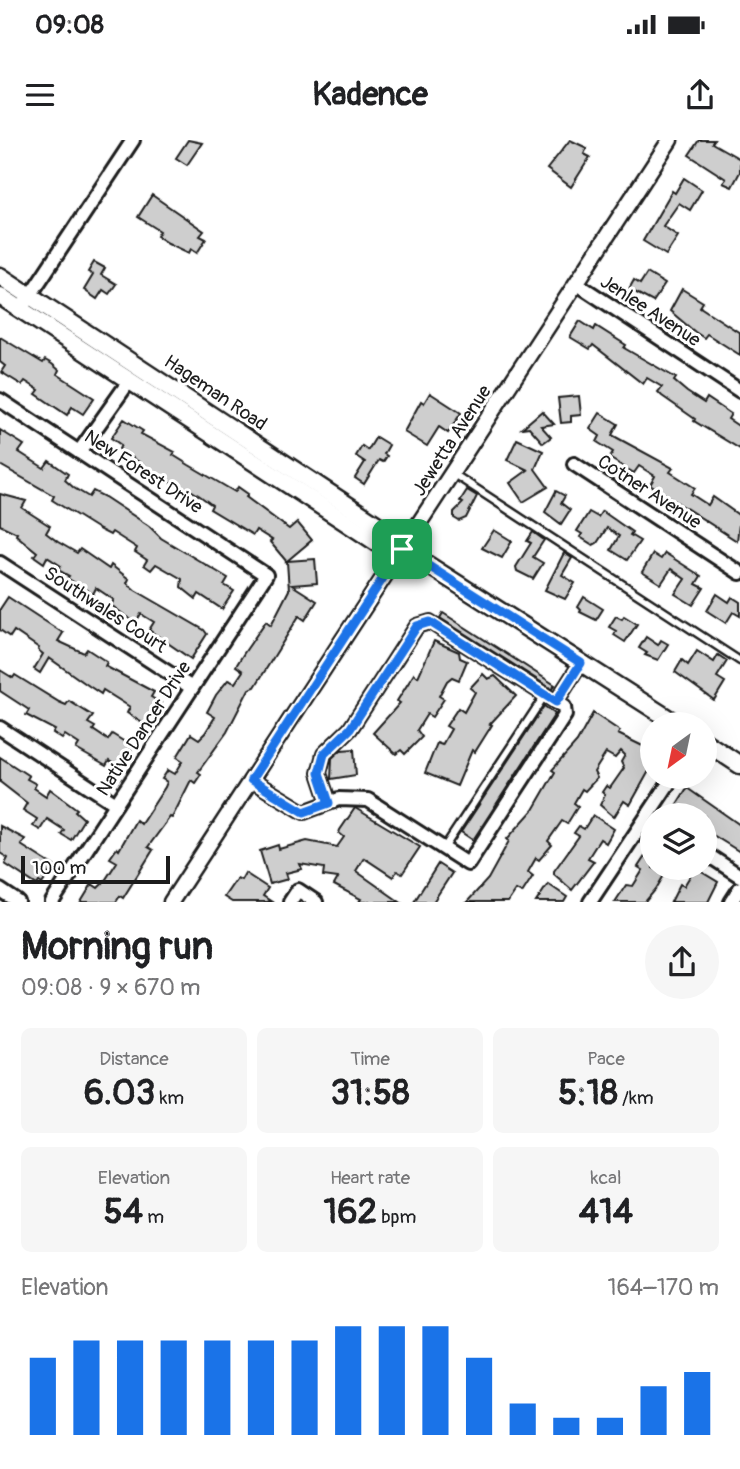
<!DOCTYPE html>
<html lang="en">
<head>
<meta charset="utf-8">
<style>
	body { margin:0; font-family:Pangolin,sans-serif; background:#f6f6f6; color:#202124; height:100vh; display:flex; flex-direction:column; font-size:26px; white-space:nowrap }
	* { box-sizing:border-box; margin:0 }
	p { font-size:23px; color:#757577 }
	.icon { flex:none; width:38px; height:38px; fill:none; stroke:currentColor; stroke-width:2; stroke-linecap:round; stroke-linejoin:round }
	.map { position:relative; height:762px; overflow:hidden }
	.drawer { display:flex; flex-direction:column; background:#fff; flex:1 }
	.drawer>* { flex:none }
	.needle { width:46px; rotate:213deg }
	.fabs { position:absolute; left:640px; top:572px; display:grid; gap:14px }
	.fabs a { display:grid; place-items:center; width:77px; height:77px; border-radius:50%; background:#fff; box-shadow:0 7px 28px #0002; font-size:35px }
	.scale { position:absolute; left:21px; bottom:18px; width:149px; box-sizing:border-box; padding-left:7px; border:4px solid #1c1c1c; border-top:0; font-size:19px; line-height:24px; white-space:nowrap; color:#1c1c1c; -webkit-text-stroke:5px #fff; paint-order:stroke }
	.pin { position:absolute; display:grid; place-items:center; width:60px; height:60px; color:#fff; margin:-30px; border-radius:14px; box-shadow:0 4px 10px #0006 }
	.round { display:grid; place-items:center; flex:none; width:74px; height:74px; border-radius:37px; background:#f6f6f6 }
	.head { display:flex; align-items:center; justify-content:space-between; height:119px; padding:0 21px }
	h1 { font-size:38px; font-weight:700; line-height:52px }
	.stats { display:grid; grid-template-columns:repeat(3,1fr); gap:10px; height:119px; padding:7px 21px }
	.stats div { display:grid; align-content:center; border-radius:10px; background:#f6f6f6; text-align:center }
	.stats b { font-size:35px; font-weight:700 }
	.stats small { font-size:19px; font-weight:400 }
	.stats p { font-size:19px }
	.chart { height:196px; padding:14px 21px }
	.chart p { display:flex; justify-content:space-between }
	.chart svg { width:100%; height:126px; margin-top:7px; stroke:#1a73e8; stroke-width:6 }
	.status { display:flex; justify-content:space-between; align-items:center; height:49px; padding:0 35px; background:#fff; direction:ltr }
	.status svg { height:19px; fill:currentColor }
	header { display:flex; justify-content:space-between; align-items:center; height:91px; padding:0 21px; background:#fff; font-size:32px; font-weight:700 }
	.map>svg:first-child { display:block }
</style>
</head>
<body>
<div class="status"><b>09:08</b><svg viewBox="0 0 49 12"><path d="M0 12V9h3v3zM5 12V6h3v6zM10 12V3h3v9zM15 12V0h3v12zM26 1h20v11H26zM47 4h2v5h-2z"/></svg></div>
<header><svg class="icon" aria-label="menu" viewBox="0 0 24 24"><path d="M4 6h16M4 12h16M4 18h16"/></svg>Kadence<svg class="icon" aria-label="share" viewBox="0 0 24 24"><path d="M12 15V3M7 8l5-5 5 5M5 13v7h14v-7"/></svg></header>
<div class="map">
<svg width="740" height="762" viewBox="0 0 740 762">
	<rect width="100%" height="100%" fill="#fff"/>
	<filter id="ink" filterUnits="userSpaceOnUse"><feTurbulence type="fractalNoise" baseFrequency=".0143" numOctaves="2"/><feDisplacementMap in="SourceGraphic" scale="14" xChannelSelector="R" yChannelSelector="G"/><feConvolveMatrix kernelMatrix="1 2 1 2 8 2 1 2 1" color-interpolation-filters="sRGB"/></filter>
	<g filter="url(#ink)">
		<g fill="#cecece" stroke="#1c1c1c" stroke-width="2">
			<polygon points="188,0 202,3 187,25 176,18"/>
			<polygon points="570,0 587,8 584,14 590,17 571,47 547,29"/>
			<polygon points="699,0 714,0 712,3 740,19 740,32 732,47 723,43 726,39 689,15"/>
			<polygon points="684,38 702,50 690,70 679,63 663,86 678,96 666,115 643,101 672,51 675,53"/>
			<polygon points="152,55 204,91 200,96 206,99 197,113 191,109 189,113 168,103 157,96 160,91 138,77"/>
			<polygon points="94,122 105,128 101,135 116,144 109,154 103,150 97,159 84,150 93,135 88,132"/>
			<polygon points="647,133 665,144 653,162 629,149 634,140 640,144"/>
			<polygon points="682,149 703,162 700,167 740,193 740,215 707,194 704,198 695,192 670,171"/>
			<polygon points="580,181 594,190 596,186 626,205 624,208 676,238 674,241 687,252 704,263 707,258 731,274 728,279 740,287 740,309 694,281 695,279 662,256 658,252 662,247 647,238 643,244 593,205 590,209 570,197"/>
			<polygon points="0,197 43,223 45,220 52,224 59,230 57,234 94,258 83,274 72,267 67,275 36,254 39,250 25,241 22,245 1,232 5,226 0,222"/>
			<polygon points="430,253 461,273 448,293 439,287 427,306 404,292 421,261 424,263"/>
			<polygon points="579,256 581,275 571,276 571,282 561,283 558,258"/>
			<polygon points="542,271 554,284 541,286 551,297 543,303 529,287 522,288"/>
			<polygon points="600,273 618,284 612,295 673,328 670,332 695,348 691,354 708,365 713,357 740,376 737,401 650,345 655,336 639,326 634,333 609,318 613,312 597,302 600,296 590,289"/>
			<polygon points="124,279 143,291 141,294 175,312 173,315 189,325 235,352 238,347 248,354 246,357 289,389 297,382 312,400 287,421 315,419 317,443 292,445 317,461 305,480 299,476 255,547 249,549 227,592 198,632 201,634 195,643 191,640 172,678 170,677 148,707 153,710 123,758 120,756 116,762 81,762 92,744 98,748 104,742 117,722 110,718 117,708 119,710 136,680 141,684 165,647 167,642 162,639 168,630 175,634 183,621 177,617 191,594 199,599 205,593 215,577 207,572 216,555 228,540 235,543 243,531 236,526 244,513 266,481 271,485 289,450 287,422 270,402 272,400 256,390 253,395 210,369 212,365 200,356 187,348 185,352 119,309 121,305 111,298"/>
			<polygon points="0,290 24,305 19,312 44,328 49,321 68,334 65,340 74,348 89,357 93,351 105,357 149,386 161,398 228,438 224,445 234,451 222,469 199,454 196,459 181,447 182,439 156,424 151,430 144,425 147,420 135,412 137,408 112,392 110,395 100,390 52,360 54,356 0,325"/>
			<polygon points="376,297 389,305 384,314 387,316 383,322 379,320 364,344 355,338 365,322 356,316 362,306 368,310"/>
			<polygon points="517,299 543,311 535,329 548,347 523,362 510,343 528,330 507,320"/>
			<polygon points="467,350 477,356 466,378 459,381 454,378 454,372 463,363 460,361"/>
			<polygon points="556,351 565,356 561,363 570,370 561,384 545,372"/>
			<polygon points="0,354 26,361 22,368 50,386 46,393 58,402 77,413 80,409 109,429 111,425 129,439 127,443 135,450 204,490 207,494 191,519 149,490 154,482 141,474 135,483 111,465 114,460 96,448 93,454 67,438 69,436 58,430 61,426 47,417 44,423 34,416 37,412 16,395 17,393 0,385"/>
			<polygon points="602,371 632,392 630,395 640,401 627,420 611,410 619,396 607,388 597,403 593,405 580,397 582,394 577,391 589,372 598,377"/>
			<polygon points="494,390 512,401 502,418 482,408"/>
			<polygon points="533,392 544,400 533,417 543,423 533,439 517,431 516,427 531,403 527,401"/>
			<polygon points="564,413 572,418 562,435 575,443 565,459 545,450"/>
			<polygon points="665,413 701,436 696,444 704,448 693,465 675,454 685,439 671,429 661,444 642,432 653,414 661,419"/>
			<polygon points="717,454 729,462 732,457 740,462 740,476 733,472 726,483 707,471"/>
			<polygon points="8,457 63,493 58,501 84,513 87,509 107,522 105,526 154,552 151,557 161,563 147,586 127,573 130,567 103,550 101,554 89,546 49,518 40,533 34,529 43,514 38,510 39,508 14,491 10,497 0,490 0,469"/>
			<polygon points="584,457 603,469 596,480 580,472 581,470 578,467"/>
			<polygon points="443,473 555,545 552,549 440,478"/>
			<polygon points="616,476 622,479 624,476 637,484 625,502 614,495 616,491 609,487"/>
			<polygon points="646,497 658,505 661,500 668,504 658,520 645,515 647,513 639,508"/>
			<polygon points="434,501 459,512 460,518 467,521 459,540 452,537 447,541 439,556 444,559 432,577 427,574 417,590 422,597 405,614 401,610 396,614 373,593 400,563 397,561 414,534 418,537"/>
			<polygon points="697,511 714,522 718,515 727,521 717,537 725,542 714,560 675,532 682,520 688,525"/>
			<polygon points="0,530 13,538 15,535 59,562 66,565 69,561 93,576 88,583 95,587 93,590 108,600 112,594 133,607 120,628 109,621 106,626 76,609 79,604 65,595 62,599 53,593 55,590 26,575 29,570 0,551"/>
			<polygon points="483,534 488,539 495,536 516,556 490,584 492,585 475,612 472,610 457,646 425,633 437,603 442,605 451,589 446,586 458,568 464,572 475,552 470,548"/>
			<polygon points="544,566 555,574 473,700 461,692"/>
			<polygon points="593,573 620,591 618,594 653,611 653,633 649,631 630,665 624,661 614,677 600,665 605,655 602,652 606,646 610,648 624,628 621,622 625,615 621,611 615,618 606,613 594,632 597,638 585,651 582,649 574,663 578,666 567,684 562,681 548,701 552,705 539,720 536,718 528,732 533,736 522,753 516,750 508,762 467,762 488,739 509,701 507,699 533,670 555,632 552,630 577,602"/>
			<polygon points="354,609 356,635 331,639 332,618 341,610"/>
			<polygon points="0,617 29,636 27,639 36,644 34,648 46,656 50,649 77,669 75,671 84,679 71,700 61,694 64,690 47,679 40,690 33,686 37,679 23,670 27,663 0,642"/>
			<polygon points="687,648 740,685 740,712 705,690 705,676 681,676 685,669 677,664"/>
			<polygon points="355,668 420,707 402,734 397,731 393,737 364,718 356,731 400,762 359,762 361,759 334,745 338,738 323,736 324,728 300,724 302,729 286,733 288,739 270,744 260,711 278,705 279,709 307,701 337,707 344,697 339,693 340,690"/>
			<polygon points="593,675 614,689 606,703 600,699 588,718 594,721 572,750 554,734 554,731 579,696 574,693 579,686 584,689"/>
			<polygon points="0,686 25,699 21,705 54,726 42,744 39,742 37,745 5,724 8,718 0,713"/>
			<polygon points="653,704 653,728 666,732 656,749 645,762 615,762 626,745 633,746 643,730 638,727"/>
			<polygon points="438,724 452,733 433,762 414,762"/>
			<polygon points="695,728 718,742 708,762 671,762 680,744 684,746"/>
			<polygon points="245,733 268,748 263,756 272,762 232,762 224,757 237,738 241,740"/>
			<polygon points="548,744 567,757 564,762 536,762"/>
		</g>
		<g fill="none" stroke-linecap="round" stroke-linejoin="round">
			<defs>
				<g id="service">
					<polyline points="452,333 740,521"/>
					<polyline points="444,708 545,555"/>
				</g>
				<g id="minor">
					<polyline points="576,143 740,251"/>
					<polyline points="25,163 133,0"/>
					<polyline points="0,260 266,435 52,762"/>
					<polyline points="79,312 130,240"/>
					<polyline points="574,324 740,433"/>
					<polyline points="0,423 192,548"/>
					<polyline points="556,562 581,523"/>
					<polyline points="0,588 116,664"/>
					<polyline points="251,640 304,672 339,659 368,660 468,724 565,575 564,567 430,482 417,486 350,589 324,614 319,633 329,663"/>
					<polyline points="705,713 740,736"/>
					<polyline points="0,750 18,762"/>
					<polyline points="290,762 298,750 316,762"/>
					<polyline points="590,762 673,637"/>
					<polyline points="731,762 740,748"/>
				</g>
				<polyline id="tertiary" points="171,762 670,0"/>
				<g id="secondary">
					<polyline points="0,136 387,391 403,409 677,584"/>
					<polyline points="0,156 379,404 403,409"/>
					<polyline points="705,602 740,625"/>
				</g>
			</defs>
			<use href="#service" stroke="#1c1c1c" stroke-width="11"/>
			<use href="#minor" stroke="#1c1c1c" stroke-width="18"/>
			<use href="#tertiary" stroke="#1c1c1c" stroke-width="19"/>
			<use href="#secondary" stroke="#1c1c1c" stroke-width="21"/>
			<use href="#service" stroke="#fff" stroke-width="6"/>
			<use href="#minor" stroke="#fff" stroke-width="12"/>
			<use href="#tertiary" stroke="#fff" stroke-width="14"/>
			<use href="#secondary" stroke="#fff" stroke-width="16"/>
		</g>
	</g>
	<g fill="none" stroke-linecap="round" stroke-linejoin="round" filter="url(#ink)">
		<defs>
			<polygon id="route" points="402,409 581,523 556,562 430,482 417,486 350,589 324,614 319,633 329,663 304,672 251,640"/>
		</defs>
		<use href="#route" stroke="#fff" stroke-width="14"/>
		<use href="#route" stroke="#1a73e8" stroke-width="9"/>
	</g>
	<g text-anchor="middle" stroke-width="6" stroke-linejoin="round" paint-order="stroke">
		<g font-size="19" fill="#1c1c1c" stroke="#fff">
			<text transform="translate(651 170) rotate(33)" y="7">Jenlee Avenue</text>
			<text transform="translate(216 252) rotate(34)" y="7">Hageman Road</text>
			<text transform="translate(451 300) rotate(-57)" y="7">Jewetta Avenue</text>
			<text transform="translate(144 331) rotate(33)" y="7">New Forest Drive</text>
			<text transform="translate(650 351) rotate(33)" y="7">Cotner Avenue</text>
			<text transform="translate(106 469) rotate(33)" y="7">Southwales Court</text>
			<text transform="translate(143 588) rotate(-57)" y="7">Native Dancer Drive</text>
		</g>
	</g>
</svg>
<div class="fabs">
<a><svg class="needle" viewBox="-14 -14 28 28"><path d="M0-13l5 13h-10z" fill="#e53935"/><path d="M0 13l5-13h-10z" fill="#757577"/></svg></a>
<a><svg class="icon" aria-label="layers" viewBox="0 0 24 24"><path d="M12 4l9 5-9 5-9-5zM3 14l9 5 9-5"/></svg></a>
</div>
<div class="scale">100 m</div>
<div class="pin" style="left:402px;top:409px;background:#1e9e55"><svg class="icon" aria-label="arrive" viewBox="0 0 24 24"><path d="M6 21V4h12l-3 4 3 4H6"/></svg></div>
</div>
<section class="drawer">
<div class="head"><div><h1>Morning run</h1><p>09:08 · 9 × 670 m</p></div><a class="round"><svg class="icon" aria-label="share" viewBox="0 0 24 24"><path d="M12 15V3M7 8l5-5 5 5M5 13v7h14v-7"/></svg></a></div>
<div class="stats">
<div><p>Distance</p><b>6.03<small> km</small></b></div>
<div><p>Time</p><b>31:58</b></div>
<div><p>Pace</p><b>5:18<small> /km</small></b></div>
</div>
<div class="stats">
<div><p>Elevation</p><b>54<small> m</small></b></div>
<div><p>Heart rate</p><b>162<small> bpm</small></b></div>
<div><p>kcal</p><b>414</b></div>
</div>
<div class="chart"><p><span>Elevation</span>164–170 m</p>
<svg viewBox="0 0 160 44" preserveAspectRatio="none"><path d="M5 44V17M15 44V11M25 44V11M35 44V11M45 44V11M55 44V11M65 44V11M75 44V6M85 44V6M95 44V6M105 44V17M115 44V33M125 44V38M135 44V38M145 44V27M155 44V22"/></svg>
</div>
</section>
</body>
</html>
